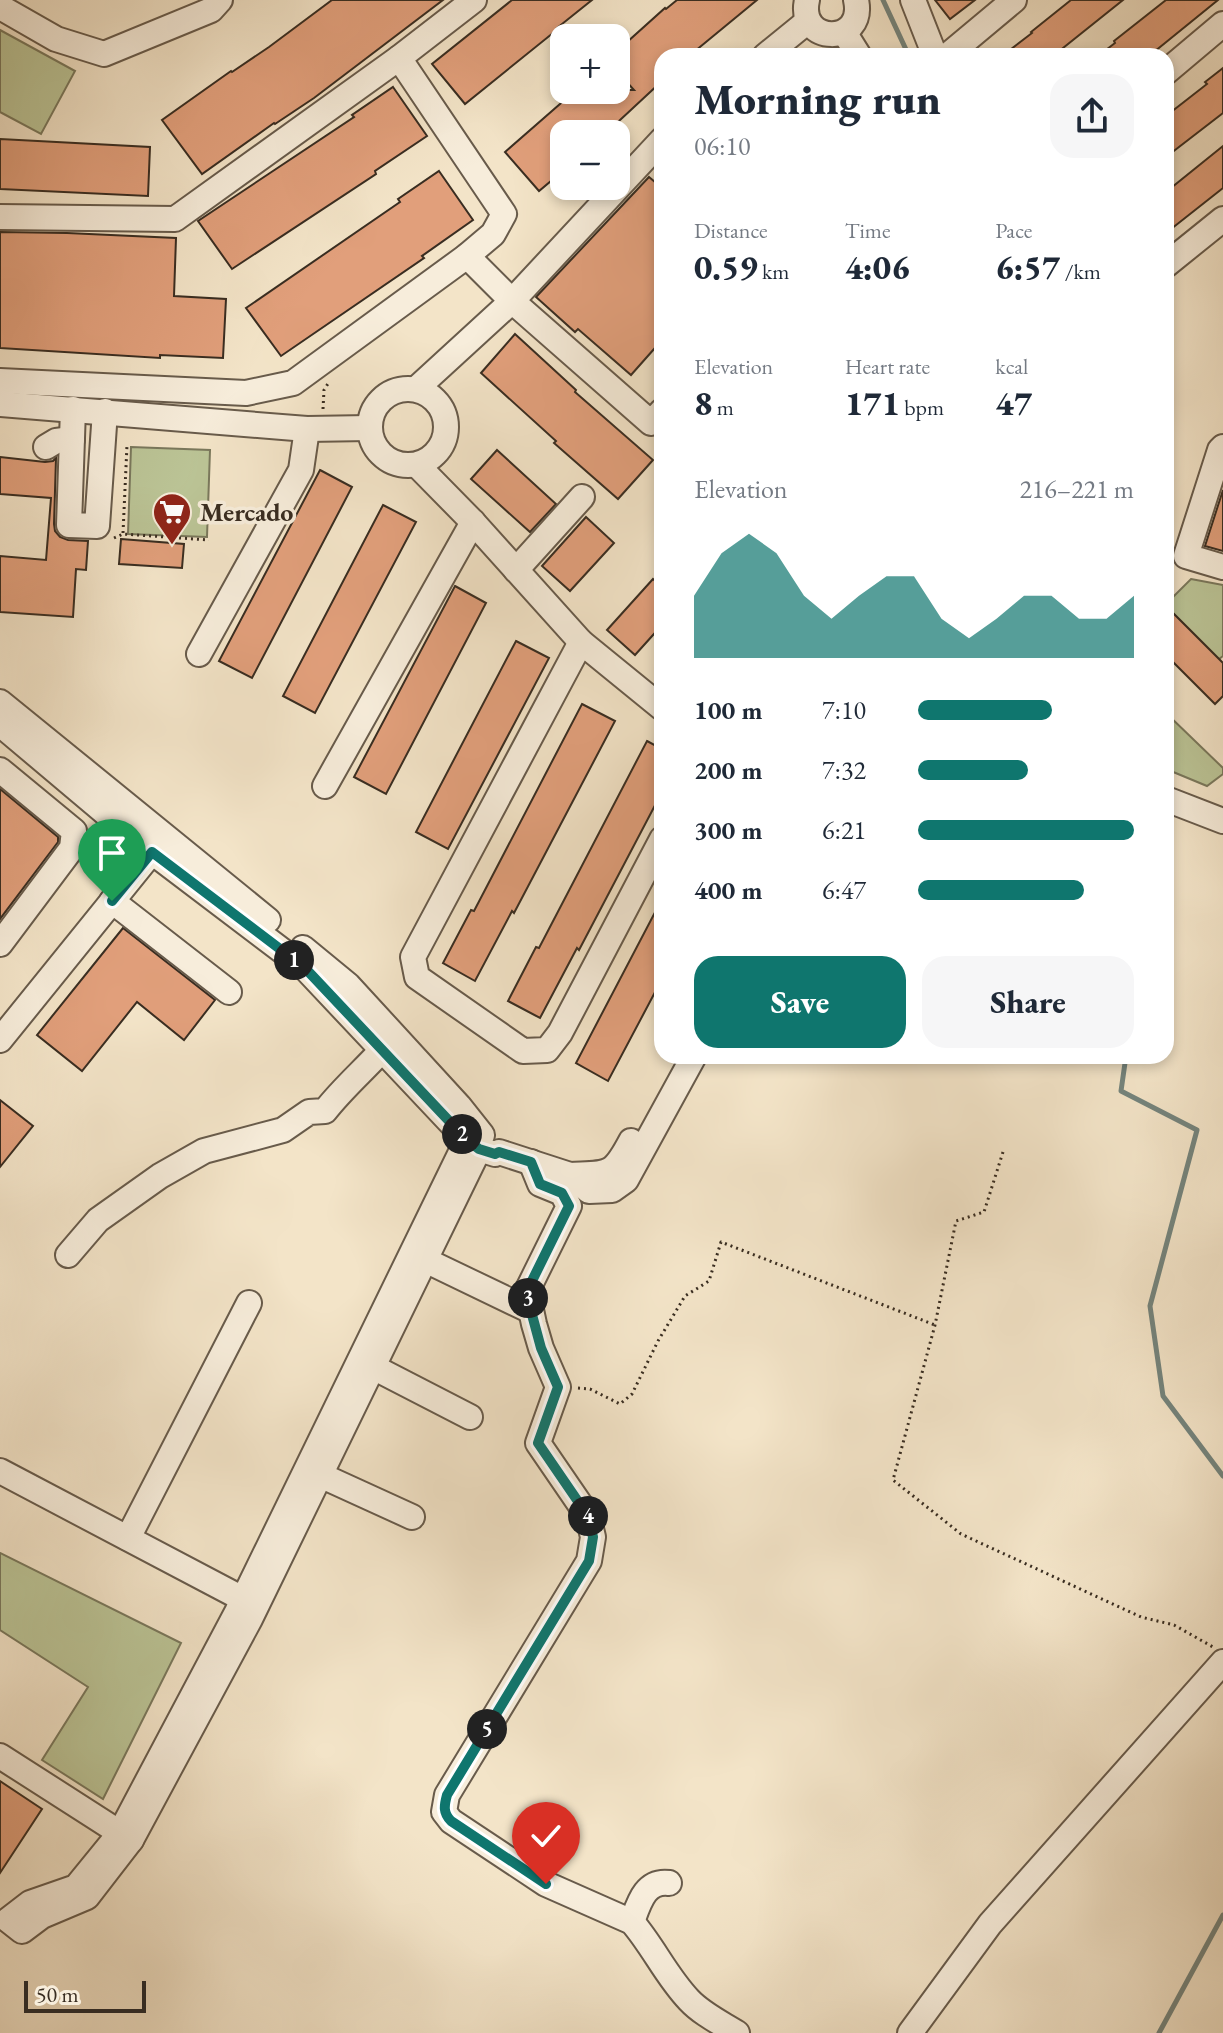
<!DOCTYPE html>
<html lang="en">
<head>
<meta charset="utf-8">
<style>
	body { margin:0; font-family:"EB Garamond",serif; background:#f6f6f7; color:#1f2937; height:100vh; display:flex; flex-direction:column; font-size:30px; white-space:nowrap }
	* { box-sizing:border-box; margin:0 }
	p { font-size:26px; color:#747a83 }
	.icon { flex:none; width:44px; height:44px; fill:none; stroke:currentColor; stroke-width:2; stroke-linecap:round; stroke-linejoin:round }
	.map { position:relative; flex:1; overflow:hidden }
	.drawer { position:absolute; left:654px; top:48px; width:520px; height:1016px; display:flex; flex-direction:column; background:#fff; border-radius:24px; box-shadow:0 4px 12px #0003 }
	.drawer>* { flex:none }
	.tools { position:absolute; left:550px; top:24px; display:grid; gap:16px }
	.tools a { display:grid; place-items:center; width:80px; height:80px; border-radius:16px; background:#fff; box-shadow:0 4px 12px #0003; font-size:40px }
	.scale { position:absolute; left:24px; bottom:20px; width:122px; box-sizing:border-box; padding-left:8px; border:4px solid #392d21; border-top:0; font-size:22px; line-height:28px; white-space:nowrap; color:#392d21; -webkit-text-stroke:6px #f7eddb; paint-order:stroke }
	.pin { position:absolute; display:grid; place-items:center; width:68px; height:68px; color:#fff; margin:-82px -34px; border-radius:50% 50% 50% 0; rotate:-45deg; box-shadow:0 0 8px #0007 }
	.pin .icon { rotate:45deg }
	.km { position:absolute; width:40px; height:40px; margin:-20px; border-radius:50%; background:#222; color:#fff; font-size:22px; line-height:40px; text-align:center }
	.round { display:grid; place-items:center; flex:none; width:84px; height:84px; border-radius:24px; background:#f6f6f7 }
	.headline { display:flex; align-items:center; justify-content:space-between; height:136px; padding:0 40px }
	h1 { font-size:44px; font-weight:800; line-height:60px }
	.figures { display:grid; grid-template-columns:repeat(3,1fr); gap:12px; height:136px; padding:8px 40px }
	.figures div { display:grid; align-content:center }
	.figures b { font-size:34px; font-weight:800 }
	.figures small { font-size:22px; font-weight:400 }
	.figures p { font-size:22px }
	.chart { height:224px; padding:16px 40px }
	.chart p { display:flex; justify-content:space-between }
	.chart svg { width:100%; height:144px; margin-top:8px; fill:#0f766e; opacity:.7 }
	.cta { display:flex; gap:16px; margin-top:auto; padding:16px 40px }
	.cta a { flex:1; height:92px; border-radius:24px; background:#0f766e; color:#fff; font-size:32px; font-weight:800; line-height:92px; text-align:center }
	.cta a+a { background:#f6f6f7; color:#1f2937 }
	ul { padding:0 40px; list-style:none; font-size:26px }
	li { display:grid; grid-template-columns:128px 96px 1fr; align-items:center; height:60px }
	li i { height:20px; border-radius:10px; background:#0f766e }
	.map>svg:first-child { display:block }
</style>
</head>
<body>
<div class="map">
<svg width="1223" height="2033" viewBox="0 0 1223 2033">
	<rect width="100%" height="100%" fill="#f3e4c8"/>
	<filter id="stains"><feTurbulence type="fractalNoise" baseFrequency=".0025" numOctaves="4"/><feColorMatrix values="0 0 0 0 .2 0 0 0 0 .09 0 0 0 0 .02 0 0 0 .5 -.17"/></filter>
	<radialGradient id="worn" r=".72"><stop offset=".6" stop-color="#630" stop-opacity="0"/><stop offset="1" stop-color="#630" stop-opacity=".3"/></radialGradient>
	<g fill="#bbc496" stroke="#7a785c" stroke-width="2">
		<polygon points="0,30 75,71 41,134 0,112"/>
		<polygon points="131,447 210,450 207,537 128,534"/>
		<polygon points="1191,579 1223,585 1223,656 1219,659 1166,606 1166,604"/>
		<polygon points="1166,713 1223,768 1223,774 1207,786 1166,769"/>
		<polygon points="0,1553 181,1643 103,1799 42,1760 88,1687 0,1630"/>
	</g>
	<g fill="none" stroke-linecap="round" stroke-linejoin="round">
		<g stroke="#74847d" stroke-width="5">
			<polyline points="883,0 909,56"/>
			<polyline points="1166,828 1168,816"/>
			<polyline points="1126,1056 1121,1091 1197,1130 1150,1306 1163,1396 1223,1476"/>
			<polyline points="1159,2033 1223,1915"/>
		</g>
	</g>
	<g fill="#e19f7b" stroke="#392d21" stroke-width="2">
		<polygon points="332,0 443,0 314,98 275,124 274,123 202,174 162,120 231,71 232,72 269,47"/>
		<polygon points="512,0 592,0 557,28 558,29 465,104 432,64"/>
		<polygon points="677,0 757,0 689,56 662,56 662,81 605,134 564,134 564,170 539,191 505,152 576,90 634,90 616,70 616,52 665,8 666,9"/>
		<polygon points="935,0 975,0 950,19"/>
		<polygon points="1071,0 1123,0 1053,56 1002,56 1032,33 1031,32"/>
		<polygon points="1166,0 1218,0 1149,56 1098,56 1115,43 1114,41"/>
		<polygon points="1223,68 1223,113 1166,157 1166,116 1207,84 1205,82"/>
		<polygon points="393,87 427,136 375,171 376,174 232,269 198,221 354,117 352,115"/>
		<polygon points="0,139 150,147 148,196 0,189"/>
		<polygon points="1223,146 1223,188 1166,233 1166,192"/>
		<polygon points="439,171 473,220 422,256 424,258 281,356 246,308 400,202 398,199"/>
		<polygon points="649,177 662,188 662,340 631,375 578,329 575,332 536,297"/>
		<polygon points="0,232 67,233 176,238 174,296 226,299 223,358 160,355 160,358 0,348"/>
		<polygon points="515,334 576,390 575,392 653,460 618,499 554,443 556,441 481,373"/>
		<polygon points="497,450 556,504 530,532 471,479"/>
		<polygon points="0,457 45,462 53,461 56,458 54,524 55,531 60,537 68,540 88,541 86,570 76,569 73,617 0,612 0,556 46,560 51,498 0,494"/>
		<polygon points="320,470 352,487 252,678 219,661"/>
		<polygon points="1223,490 1223,551 1205,546"/>
		<polygon points="383,505 416,522 315,713 283,696"/>
		<polygon points="586,517 614,543 570,591 542,566"/>
		<polygon points="121,539 184,544 182,568 119,564"/>
		<polygon points="653,579 662,587 662,625 635,655 607,630"/>
		<polygon points="455,586 486,603 386,794 354,777"/>
		<polygon points="1166,606 1223,663 1223,696 1215,704 1166,655"/>
		<polygon points="516,641 549,658 448,849 416,832"/>
		<polygon points="582,704 615,721 514,913 512,911 475,981 443,963 471,910 474,911"/>
		<polygon points="647,741 662,749 662,792 579,950 577,948 540,1018 508,1001 536,947 539,948"/>
		<polygon points="0,789 58,837 58,842 0,919"/>
		<polygon points="662,899 662,979 608,1081 576,1063"/>
		<polygon points="123,928 215,1000 184,1040 137,1002 82,1071 37,1035"/>
		<polygon points="0,1100 33,1126 0,1167"/>
		<polygon points="0,1781 42,1809 0,1873"/>
	</g>
	<g fill="none" stroke-linecap="round" stroke-linejoin="round">
		<defs>
			<g id="minor">
				<path d="M807,0C797,45 866,46 856,0"/>
				<polyline points="913,0 935,56"/>
				<polyline points="0,7 56,39 104,54 211,10 220,0"/>
				<polyline points="844,32 859,56"/>
				<polyline points="765,56 808,21"/>
				<polyline points="947,56 1014,0"/>
				<polyline points="399,58 474,0"/>
				<polyline points="1166,72 1223,24"/>
				<polyline points="0,217 175,219 399,58 504,214 493,234 467,256 293,383 246,393 0,381"/>
				<polyline points="467,256 512,301 651,423 662,411"/>
				<polyline points="1166,265 1223,219"/>
				<circle cx="408" cy="427" r="38"/>
				<polyline points="416,389 512,301 662,140"/>
				<polyline points="0,404 307,429 369,428"/>
				<polyline points="73,409 69,525 97,526 105,411"/>
				<polyline points="46,447 56,441 72,439"/>
				<polyline points="1223,447 1220,450 1186,556 1223,567"/>
				<polyline points="417,465 473,522 581,642 662,708"/>
				<polyline points="516,570 582,497"/>
				<polyline points="581,642 413,957 417,977 523,1051 547,1050 560,1033 662,839"/>
				<polyline points="199,654 301,470 307,429"/>
				<polyline points="0,702 268,920"/>
				<polyline points="0,724 152,852 305,968 467,1140 479,1149 495,1154 499,1152 570,1175 589,1191 612,1190 626,1180 694,1056"/>
				<polyline points="0,770 74,831 72,848 0,944"/>
				<polyline points="325,786 473,522"/>
				<polyline points="1166,799 1223,821"/>
				<polyline points="112,901 229,992"/>
				<polyline points="303,948 348,985 459,1106 482,1135"/>
				<polyline points="0,1040 152,852"/>
				<polyline points="467,1140 237,1612 120,1833 76,1887 30,1903 8,1920 22,1931 42,1916 87,1897 131,1840 250,1619 479,1149"/>
				<path d="M531,1162L540,1184L562,1193L569,1206L527,1291L534,1324L541,1348L558,1387L538,1443L588,1516L593,1537L589,1561L447,1795L444,1812L451,1821L546,1884L632,1922C653,1946 666,1976 689,2000C702,2014 721,2023 737,2033"/>
				<path d="M570,1175C609,1173 612,1177 631,1141"/>
				<path d="M68,1255L98,1220L160,1176L204,1151L283,1130L309,1112L325,1111C342,1089 363,1071 382,1050"/>
				<polyline points="425,1260 531,1311"/>
				<polyline points="373,1367 470,1417"/>
				<polyline points="0,1471 243,1599"/>
				<polyline points="320,1475 412,1517"/>
				<polyline points="128,1538 249,1303"/>
				<polyline points="0,1756 131,1840"/>
				<path d="M632,1922C639,1903 645,1880 669,1883"/>
				<polyline points="910,2033 990,1924 1223,1662"/>
			</g>
		</defs>
		<use href="#minor" stroke="#685b4b" stroke-width="28"/>
		<g stroke="#392d21" stroke-width="3" stroke-dasharray="2 4" stroke-linecap="butt">
			<polyline points="323,409 324,390 329,382"/>
			<polyline points="123,533 127,445"/>
			<polyline points="114,538 123,534 209,540"/>
			<polyline points="662,542 659,547 662,553"/>
			<polyline points="1003,1152 984,1212 956,1221 935,1325 893,1480 961,1534 1141,1617 1174,1625 1213,1647"/>
			<polyline points="578,1388 590,1389 620,1404 632,1394 658,1341 685,1296 709,1281 721,1242 935,1325"/>
		</g>
		<use href="#minor" stroke="#f7eddb" stroke-width="24"/>
	</g>
	<g fill="none" stroke-linecap="round" stroke-linejoin="round">
		<defs>
			<path id="route" d="M112,901L152,852L305,968L467,1140L479,1149L495,1154L499,1152L531,1162L540,1184L562,1193L569,1206L527,1291L531,1311L541,1348L558,1387L538,1443L588,1516L593,1537L589,1561L447,1795C444,1806 443,1813 451,1821L546,1884"/>
		</defs>
		<use href="#route" stroke="#fff" stroke-width="16"/>
		<use href="#route" stroke="#0f766e" stroke-width="10"/>
	</g>
	<defs>
		<symbol id="supermarket-pin" viewBox="-11 -11 22 30"><path d="M0 17L-7.5 6A9.5 9.5 0 1 1 7.5 6Z" fill="#8f2418" stroke="#f7eddb"/><path d="M-6-5.5h2.5l.6 2H6L4.5 2H-2.5L-4.4-4H-6ZM-1.5 3.2a1.3 1.3 0 1 0 .1 0ZM3 3.2a1.3 1.3 0 1 0 .1 0Z" fill="#fff"/></symbol>
	</defs>
	<g fill-rule="evenodd">
		<use href="#supermarket-pin" x="150" y="490" width="44" height="60"/>
	</g>
	<g text-anchor="middle" stroke-width="7" stroke-linejoin="round" paint-order="stroke">
		<g font-size="26" font-weight="bold" fill="#392d21" stroke="#f7eddb" text-anchor="start">
			<text x="200" y="521">Mercado</text>
		</g>
	</g>
	<rect width="100%" height="100%" filter="url(#stains)"/>
	<rect width="100%" height="100%" fill="url(#worn)"/>
</svg>
<div class="tools">
<a>+</a>
<a>−</a>
</div>
<div class="scale">50 m</div>
<div class="pin" style="left:112px;top:901px;background:#1e9e55"><svg class="icon" aria-label="arrive" viewBox="0 0 24 24"><path d="M6 21V4h12l-3 4 3 4H6"/></svg></div>
<div class="pin" style="left:546px;top:1884px;background:#d93025"><svg class="icon" aria-label="check" viewBox="0 0 24 24"><path d="M5 12l5 5 9-10"/></svg></div>
<b class="km" style="left:294px;top:960px">1</b>
<b class="km" style="left:462px;top:1134px">2</b>
<b class="km" style="left:528px;top:1298px">3</b>
<b class="km" style="left:588px;top:1516px">4</b>
<b class="km" style="left:487px;top:1729px">5</b>
<section class="drawer">
<div class="headline"><div><h1>Morning run</h1><p>06:10</p></div><a class="round"><svg class="icon" aria-label="share" viewBox="0 0 24 24"><path d="M12 15V3M7 8l5-5 5 5M5 13v7h14v-7"/></svg></a></div>
<div class="figures">
<div><p>Distance</p><b>0.59<small> km</small></b></div>
<div><p>Time</p><b>4:06</b></div>
<div><p>Pace</p><b>6:57<small> /km</small></b></div>
</div>
<div class="figures">
<div><p>Elevation</p><b>8<small> m</small></b></div>
<div><p>Heart rate</p><b>171<small> bpm</small></b></div>
<div><p>kcal</p><b>47</b></div>
</div>
<div class="chart"><p><span>Elevation</span>216–221 m</p>
<svg viewBox="0 0 160 44" preserveAspectRatio="none"><path d="M0 44V25L10 12L20 6L30 12L40 25L50 32L60 25L70 19L80 19L90 32L100 38L110 32L120 25L130 25L140 32L150 32L160 25V44z"/></svg>
</div>
<ul>
<li><b>100 m</b>7:10<i style="width:62%"></i></li>
<li><b>200 m</b>7:32<i style="width:51%"></i></li>
<li><b>300 m</b>6:21<i style="width:100%"></i></li>
<li><b>400 m</b>6:47<i style="width:77%"></i></li>
</ul>
<div class="cta"><a>Save</a><a>Share</a></div>
</section>
</div>
</body>
</html>
